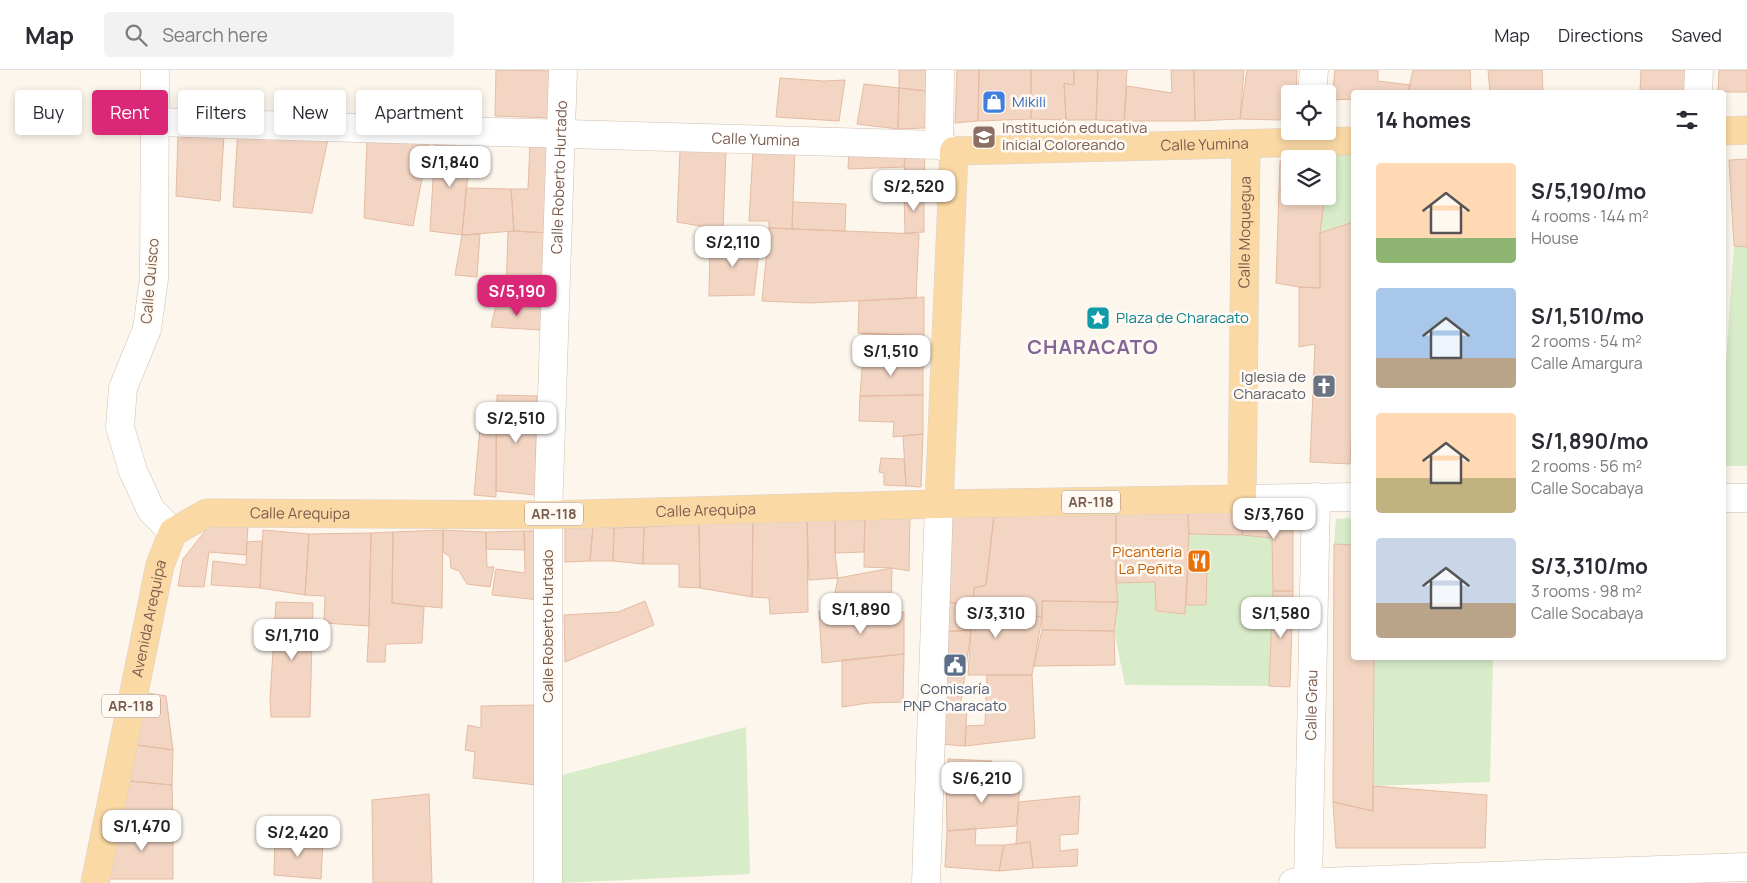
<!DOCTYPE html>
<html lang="en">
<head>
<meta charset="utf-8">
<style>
  :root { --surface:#fff; --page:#f2f2f3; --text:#2b2b33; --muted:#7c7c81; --line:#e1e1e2; --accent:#db2777 }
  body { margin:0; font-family:Manrope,sans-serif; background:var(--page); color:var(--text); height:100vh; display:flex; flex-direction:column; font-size:19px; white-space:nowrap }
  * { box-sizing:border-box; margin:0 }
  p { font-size:16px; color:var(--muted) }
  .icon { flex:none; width:28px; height:28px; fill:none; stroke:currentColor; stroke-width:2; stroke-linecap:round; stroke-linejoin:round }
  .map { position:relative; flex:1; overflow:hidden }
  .details { position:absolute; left:1351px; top:20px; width:375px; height:570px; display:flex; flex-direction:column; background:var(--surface); border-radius:5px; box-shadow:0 2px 8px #0003 }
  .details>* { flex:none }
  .guide { position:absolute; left:15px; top:20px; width:475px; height:45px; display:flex; gap:10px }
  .buttons { position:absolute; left:1281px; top:15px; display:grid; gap:10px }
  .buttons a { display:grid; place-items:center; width:55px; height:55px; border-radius:5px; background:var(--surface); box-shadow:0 2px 8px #0003; font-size:25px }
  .price { position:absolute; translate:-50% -42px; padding:0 11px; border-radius:10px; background:#fff; color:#222; font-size:16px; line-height:32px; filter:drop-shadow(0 1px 2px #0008) }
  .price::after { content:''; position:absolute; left:50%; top:30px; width:15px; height:11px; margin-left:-8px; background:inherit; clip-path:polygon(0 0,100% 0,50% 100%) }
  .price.current { background:var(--accent); color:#fff }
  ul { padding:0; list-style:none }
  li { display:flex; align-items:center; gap:15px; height:125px; padding:0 25px }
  li span { display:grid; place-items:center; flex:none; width:140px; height:100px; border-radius:5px; color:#555 }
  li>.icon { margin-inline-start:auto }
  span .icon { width:60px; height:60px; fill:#fffc; stroke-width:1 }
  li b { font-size:21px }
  h2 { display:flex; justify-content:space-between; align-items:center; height:60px; padding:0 25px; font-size:21px }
  .chip { padding:0 18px; border-radius:5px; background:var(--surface); box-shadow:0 2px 8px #0003; font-size:18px; line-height:45px }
  .chip.current { background:var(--accent); color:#fff }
  header { display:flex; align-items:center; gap:30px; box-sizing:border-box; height:70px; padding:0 25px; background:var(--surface); border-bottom:1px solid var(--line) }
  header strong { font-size:24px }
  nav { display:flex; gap:28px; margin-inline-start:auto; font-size:18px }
  .search { width:350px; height:45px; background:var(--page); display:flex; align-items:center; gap:12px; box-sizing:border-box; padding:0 18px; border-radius:5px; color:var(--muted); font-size:19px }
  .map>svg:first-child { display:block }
  .green { fill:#d8ecc9 }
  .building { fill:#f3d5c3; stroke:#e6bba3 }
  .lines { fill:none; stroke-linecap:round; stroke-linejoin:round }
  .minor-casing { stroke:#d1beb0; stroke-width:29 }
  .tertiary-casing { stroke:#d1beb0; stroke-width:29 }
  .primary-casing { stroke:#dad1cd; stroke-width:29 }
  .minor { stroke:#fff; stroke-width:28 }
  .tertiary { stroke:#fff; stroke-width:28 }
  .primary { stroke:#fbd9a5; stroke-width:28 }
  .labels { text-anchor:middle; stroke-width:5; stroke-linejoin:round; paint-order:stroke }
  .shield { fill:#fffaf3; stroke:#a28b7f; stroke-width:1 }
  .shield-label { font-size:14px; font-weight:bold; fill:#7a5c4d }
  .shop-label { font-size:15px; fill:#366cbe; stroke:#fffaf3; text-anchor:start }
  .education-label { font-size:15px; fill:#785e54; stroke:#fffaf3; text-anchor:start }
  .street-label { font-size:15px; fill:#7a5c4d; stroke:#fffaf3 }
  .culture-label { font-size:15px; fill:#0d838f; stroke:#fffaf3; text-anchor:start }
  .worship-label { font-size:15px; fill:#5b616d; stroke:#fffaf3; text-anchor:end }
  .food-label { font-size:15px; fill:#c56008; stroke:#fffaf3; text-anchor:end }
  .service-label { font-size:15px; fill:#4e5e75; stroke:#fffaf3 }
  .district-label { font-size:20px; font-weight:bold; letter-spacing:1px; fill:#846695; stroke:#fffaf3 }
</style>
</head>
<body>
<header>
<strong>Map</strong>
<div class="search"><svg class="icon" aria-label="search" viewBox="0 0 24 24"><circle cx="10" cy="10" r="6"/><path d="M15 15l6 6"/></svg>Search here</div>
<nav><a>Map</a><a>Directions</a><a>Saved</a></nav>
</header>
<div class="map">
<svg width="1747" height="813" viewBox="0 0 1747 813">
  <rect width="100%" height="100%" fill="#fdf6ec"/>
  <path class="green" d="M1326,72h28v80l-34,11 5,-37h3z
    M1734,176l13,1v219h-23v-75z
    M1354,448v27l-20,-1 2,-25z
    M1189,464l53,1 30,3 1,53 -4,95 -144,-1 -11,-54 4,-29 -2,-19 39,-1 1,30 29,2 1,-9h20l1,-34 -19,-3z
    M1374,588h119l-3,124 -117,4z
    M746,657l4,147 -188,9v-108z"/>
  <path class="building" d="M496,0l60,1 -3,47 -58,-2z
    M899,0h27v21l-27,-3z
    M957,0h22l-1,51 -23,2z
    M979,0h52v49l-53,2z
    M1031,0h43v15l-10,-2 2,37 -35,-1z
    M1074,0h24l-2,50h-30l-2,-37 10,2z
    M1098,0h29l-3,51 -28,-1z
    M1171,0h23l1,51h-71l3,-35 45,7z
    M1194,0h50l-4,49 -45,2z
    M1247,0h50l-1,24h-6v16l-9,10 -41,-1z
    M1335,0h43v11l33,4 -3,7h-54v7l-22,1z
    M1413,0h57l1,22h-63z
    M1488,0h54l1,22h-53z
    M1641,0h45l-2,22h-44z
    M1719,0h28v22h-29z
    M780,8l44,3 21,-1 -6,41 -63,-4z
    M864,14l35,4 -1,41 -41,-5z
    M899,18l27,3 -1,37 -27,1z
    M238,59l92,1 -18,83 -79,-6z
    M224,65l-4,66 -44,-5 2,-60z
    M367,71h62l-16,85 -49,-8z
    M1326,72v17h-36v32l-11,-1 1,-29 16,-15z
    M471,74l-9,91 -32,-4 5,-86z
    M530,74l21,2 -3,87 -34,-2 -3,-42h17z
    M795,79l-3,80 -23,-1v-7h-20l4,-71z
    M905,79l-1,18 -56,2 1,-18z
    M905,79l20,1 -1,42 -20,-1z
    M726,80l-3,80 -46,-8 3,-71z
    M1747,89v88l-13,-1 -5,-86z
    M466,118l45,1 3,42 -52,4z
    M1279,120l11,1v5h35l-5,37v55l-21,-1 -23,-4z
    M904,121l20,1v40l-19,1z
    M793,132l53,2 -1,27 -53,-2z
    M1354,152v153l-4,89 -40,-2 5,-118 -16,3v-60l21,1v-55z
    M769,158l150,6 -3,64 -107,5 -47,-2z
    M514,161l34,2 -6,74 -20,-1 2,-18 -18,-1 2,-55z
    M480,164l-3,43 -22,-2 7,-40z
    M710,171l50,2 -6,52 -45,1z
    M924,227v39l-66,-3 1,-32z
    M496,235l46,2 -2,23 -49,-3z
    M862,263l62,3 -1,26 -60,-6z
    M863,286l60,6v33l-63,1z
    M497,325l40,1 -2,99 -39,-4z
    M923,325v39l-30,3 1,-15 -35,-1 1,-25z
    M481,347l15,1v79l-22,-2z
    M923,364l-2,53 -15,-1 -3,-50z
    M881,388l23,1 2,27 -22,-1v-12l-5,-1z
    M1243,435l40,2 10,8v76h-20l-1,-53 -30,-3z
    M1243,435l-1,30 -53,-1 -2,-27z
    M1116,437h71l2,27 -4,80 -29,-3 -1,-29 -39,1z
    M1116,437v76l2,19 -76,-1v16l-69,-10 1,-19 12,-3 8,-70z
    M865,443h45l-1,58 -17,-3 -28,-1z
    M865,443l-1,39 -29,1v-38z
    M952,444l42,1 -8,70 -12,3 -1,19 -24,-5z
    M835,445v38l3,25 -29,2 -2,-64z
    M807,446l1,96 -38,2 -1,-16 -17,-1 1,-79z
    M753,448l-1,79 -52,-9 -1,-64z
    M699,454l1,64 -21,-1v-23h-36l1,-37z
    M209,456h39l-2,29 -37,-3 -5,35 -26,-1 5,-27z
    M593,457l-3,34 -25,1v-34z
    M593,457l21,1 -1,33h-23z
    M644,457l-1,37 -30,-3 1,-33z
    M263,460l46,4 -4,61 -45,-7z
    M443,460l43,2 1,35h7l-4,20 -23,-3 -8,-13 -8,-3 -1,-11 -7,-5z
    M443,460l-1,78 -50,-5 1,-71z
    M524,461h17l-1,69 -48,-5 4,-26 29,4z
    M524,461l1,19 -39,-1v-17z
    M393,462l-1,71 32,4 -2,36 -36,1 -1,18h-18l2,-36 2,-93z
    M371,463l-2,93 -45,-3 1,-27 -20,-1 4,-61z
    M262,471l-2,47 -49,-3 2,-24 33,4 1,-23z
    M1334,474l20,1v113h20l-1,153 -40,-9z
    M892,498l-1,44h-60l7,-34z
    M1188,498l19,2 -1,35h-20z
    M1273,521h20l-3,96 -21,-1z
    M645,531l9,24 -89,37 -1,-47 54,-3z
    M1042,531l76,1 -4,29 -72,-1z
    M276,532l37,1 -3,114h-39l-1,-18z
    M949,532l93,15 -10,58h-64l3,-45 -30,2z
    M819,541l85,1v42l-82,9z
    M971,560l-9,67 -21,-5v-60z
    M1042,560l72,1 1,34 -81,1z
    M904,584l-1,48 -35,1 -26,4v-47z
    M987,605h45l3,63 -70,8 1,-20 19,-1z
    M941,622l21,5 -3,9 8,1 -2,39 -25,-2z
    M148,623l18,3 7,54 -36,-5z
    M536,635l1,80 -64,-7 2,-26 -10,-2 3,-25 13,3v-22z
    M137,675l36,5 -1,35 -42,-4z
    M948,689l44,2 -4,18 -42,3z
    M1021,708l-5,48 -69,5 -1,-49z
    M130,711l42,4 1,40 -54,-2z
    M1373,716l114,9 -2,53h-149l-3,-46 40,9z
    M429,724l3,89h-59l-1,-83z
    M1080,726l-2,38 -18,1v16l18,-2 -1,17 -44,2 -3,-26 -14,2 3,-42z
    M119,753l54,2v54h-67z
    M976,758l-1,17h29l-5,26 -54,-4 2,-36z
    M275,769l48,2 -2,38 -47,-4z
    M1030,772l3,26 -34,3 5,-26z"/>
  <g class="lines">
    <g class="minor-casing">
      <g id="minor">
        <path d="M155,0l-1,209 -7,50 -24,59 -3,39 13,44 18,39 22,22"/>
        <path d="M1698,22l1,-22"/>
        <path id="s1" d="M156,52l783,23 15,6"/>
        <path d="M939,75l1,-75"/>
        <path id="s2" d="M548,813v-368l15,-445"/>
        <path d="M1293,813l454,-16"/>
        <path id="s3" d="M1308,813l8,-386"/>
      </g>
    </g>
    <g class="tertiary-casing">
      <path id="tertiary" d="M1312,24l2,-24
        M1724,428h23
        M1242,429l112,-2
        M926,813l13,-379"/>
    </g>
    <g class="primary-casing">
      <g id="primary">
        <path d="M1724,61l23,-1"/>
        <path id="s4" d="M939,434l15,-353 400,-10"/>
        <path id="s5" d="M95,813l65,-318 13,-33 34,-19 341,2 391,-11 303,-5 4,-355"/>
      </g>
    </g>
    <use href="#minor" class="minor"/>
    <use href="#tertiary" class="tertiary"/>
    <use href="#primary" class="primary"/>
  </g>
  <defs>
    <g id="shop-square" transform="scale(1.25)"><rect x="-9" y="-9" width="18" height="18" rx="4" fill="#3f7fe0" stroke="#fffaf3"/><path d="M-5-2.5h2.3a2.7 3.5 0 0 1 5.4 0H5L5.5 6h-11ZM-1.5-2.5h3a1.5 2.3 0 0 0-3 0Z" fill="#fff"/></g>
    <g id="school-square" transform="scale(1.25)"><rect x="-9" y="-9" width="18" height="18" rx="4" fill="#8d6e63" stroke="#fffaf3"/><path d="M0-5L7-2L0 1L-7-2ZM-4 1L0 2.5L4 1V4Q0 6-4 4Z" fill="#fff"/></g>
    <g id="sight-square" transform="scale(1.25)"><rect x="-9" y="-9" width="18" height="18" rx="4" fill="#0f9aa8" stroke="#fffaf3"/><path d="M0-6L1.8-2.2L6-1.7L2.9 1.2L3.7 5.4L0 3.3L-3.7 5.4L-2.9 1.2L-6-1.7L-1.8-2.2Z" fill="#fff"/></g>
    <g id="church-square" transform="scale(1.25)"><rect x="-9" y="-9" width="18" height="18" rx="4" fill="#6b7280" stroke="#fffaf3"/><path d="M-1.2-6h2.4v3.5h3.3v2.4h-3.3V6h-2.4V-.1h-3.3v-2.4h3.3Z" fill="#fff"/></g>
    <g id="restaurant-square" transform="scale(1.25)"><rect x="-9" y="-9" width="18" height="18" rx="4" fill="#e8710a" stroke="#fffaf3"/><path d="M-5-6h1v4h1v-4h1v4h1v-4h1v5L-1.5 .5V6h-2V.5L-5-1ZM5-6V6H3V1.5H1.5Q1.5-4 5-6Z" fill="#fff"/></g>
    <g id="civic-square" transform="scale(1.25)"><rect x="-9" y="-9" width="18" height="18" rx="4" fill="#5c6f8a" stroke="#fffaf3"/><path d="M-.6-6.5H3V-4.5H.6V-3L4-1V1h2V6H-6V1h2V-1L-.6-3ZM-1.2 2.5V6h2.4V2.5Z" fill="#fff"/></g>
  </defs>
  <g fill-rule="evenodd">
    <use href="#shop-square" x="994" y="32"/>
    <use href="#school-square" x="984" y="67"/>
    <use href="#sight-square" x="1098" y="248"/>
    <use href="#church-square" x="1324" y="316"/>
    <use href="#restaurant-square" x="1199" y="491"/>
    <use href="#civic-square" x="955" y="595"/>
  </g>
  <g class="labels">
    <g class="shield">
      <rect x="1062" y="420.5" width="58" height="23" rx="4"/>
      <rect x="525" y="432.5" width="58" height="23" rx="4"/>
      <rect x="102" y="624.5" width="58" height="23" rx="4"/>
    </g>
    <g class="shield-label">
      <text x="1091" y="437">AR-118</text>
      <text x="554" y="449">AR-118</text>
      <text x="131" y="641">AR-118</text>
    </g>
    <g class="shop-label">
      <text x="1012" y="37">Mikili</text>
    </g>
    <g class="education-label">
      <text x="1002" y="63">Institución educativa<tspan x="1002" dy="17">inicial Coloreando</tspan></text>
    </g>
    <g class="street-label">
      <text dy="5" stroke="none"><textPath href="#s1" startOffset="600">Calle Yumina</textPath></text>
      <text dy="5" stroke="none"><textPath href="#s4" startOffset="604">Calle Yumina</textPath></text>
      <text dy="5" stroke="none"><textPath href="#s2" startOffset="706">Calle Roberto Hurtado</textPath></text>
      <text dy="5" stroke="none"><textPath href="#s5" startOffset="1701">Calle Moquegua</textPath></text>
      <text transform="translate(150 211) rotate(-85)" y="5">Calle Quisco</text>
      <text dy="5" stroke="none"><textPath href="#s5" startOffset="898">Calle Arequipa</textPath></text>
      <text dy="5" stroke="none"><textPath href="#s5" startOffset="492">Calle Arequipa</textPath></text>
      <text dy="5" stroke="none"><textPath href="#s5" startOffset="270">Avenida Arequipa</textPath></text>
      <text transform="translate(548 556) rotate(-90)" y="5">Calle Roberto Hurtado</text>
      <text dy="5" stroke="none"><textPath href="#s3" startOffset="178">Calle Grau</textPath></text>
    </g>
    <g class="culture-label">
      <text x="1116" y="253">Plaza de Characato</text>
    </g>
    <g class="worship-label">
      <text x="1306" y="312">Iglesia de<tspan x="1306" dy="17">Characato</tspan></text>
    </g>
    <g class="food-label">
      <text x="1182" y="487">Picanteria<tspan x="1182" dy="17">La Peñita</tspan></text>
    </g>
    <g class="service-label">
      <text x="955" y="624">Comisaría<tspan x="955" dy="17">PNP Characato</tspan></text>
    </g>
    <g class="district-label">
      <text x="1093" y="284">CHARACATO</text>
    </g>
  </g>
</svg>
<div class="buttons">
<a><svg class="icon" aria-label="locate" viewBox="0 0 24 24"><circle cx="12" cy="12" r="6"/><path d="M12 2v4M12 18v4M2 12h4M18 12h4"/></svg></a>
<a><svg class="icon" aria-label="layers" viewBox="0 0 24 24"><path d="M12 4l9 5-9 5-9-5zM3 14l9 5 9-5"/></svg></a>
</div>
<b class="price" style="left:450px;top:118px">S/1,840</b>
<b class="price" style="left:914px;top:142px">S/2,520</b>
<b class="price" style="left:733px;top:198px">S/2,110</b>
<b class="price current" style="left:517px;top:247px">S/5,190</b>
<b class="price" style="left:891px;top:307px">S/1,510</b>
<b class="price" style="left:516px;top:374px">S/2,510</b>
<b class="price" style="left:1274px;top:470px">S/3,760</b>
<b class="price" style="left:861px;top:565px">S/1,890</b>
<b class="price" style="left:996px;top:569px">S/3,310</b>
<b class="price" style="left:1281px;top:569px">S/1,580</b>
<b class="price" style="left:292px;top:591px">S/1,710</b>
<b class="price" style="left:982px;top:734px">S/6,210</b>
<b class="price" style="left:142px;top:782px">S/1,470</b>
<b class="price" style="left:298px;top:788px">S/2,420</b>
<div class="guide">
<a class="chip">Buy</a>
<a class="chip current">Rent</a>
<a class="chip">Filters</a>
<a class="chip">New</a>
<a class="chip">Apartment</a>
</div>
<section class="details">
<h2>14 homes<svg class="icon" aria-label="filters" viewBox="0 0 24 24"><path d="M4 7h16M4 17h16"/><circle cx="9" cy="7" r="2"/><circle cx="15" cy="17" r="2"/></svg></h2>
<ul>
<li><span style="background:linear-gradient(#ffd9b3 75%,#8fb573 0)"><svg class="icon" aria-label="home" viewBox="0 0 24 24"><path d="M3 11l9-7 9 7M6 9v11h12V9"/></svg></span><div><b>S/5,190/mo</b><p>4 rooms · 144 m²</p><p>House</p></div></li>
<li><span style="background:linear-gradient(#a9c7e8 70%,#b9a48a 0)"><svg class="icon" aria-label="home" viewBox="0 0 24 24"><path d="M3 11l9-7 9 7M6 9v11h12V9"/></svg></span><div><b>S/1,510/mo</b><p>2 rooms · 54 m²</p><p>Calle Amargura</p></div></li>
<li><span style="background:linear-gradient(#ffd9b3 65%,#c2b280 0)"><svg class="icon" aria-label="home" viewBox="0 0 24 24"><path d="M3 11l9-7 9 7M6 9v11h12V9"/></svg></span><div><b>S/1,890/mo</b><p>2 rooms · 56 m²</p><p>Calle Socabaya</p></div></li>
<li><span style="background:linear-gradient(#c9d6e8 65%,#b9a48a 0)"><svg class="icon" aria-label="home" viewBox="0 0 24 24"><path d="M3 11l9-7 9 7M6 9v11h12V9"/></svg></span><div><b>S/3,310/mo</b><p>3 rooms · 98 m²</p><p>Calle Socabaya</p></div></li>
</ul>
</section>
</div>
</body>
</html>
